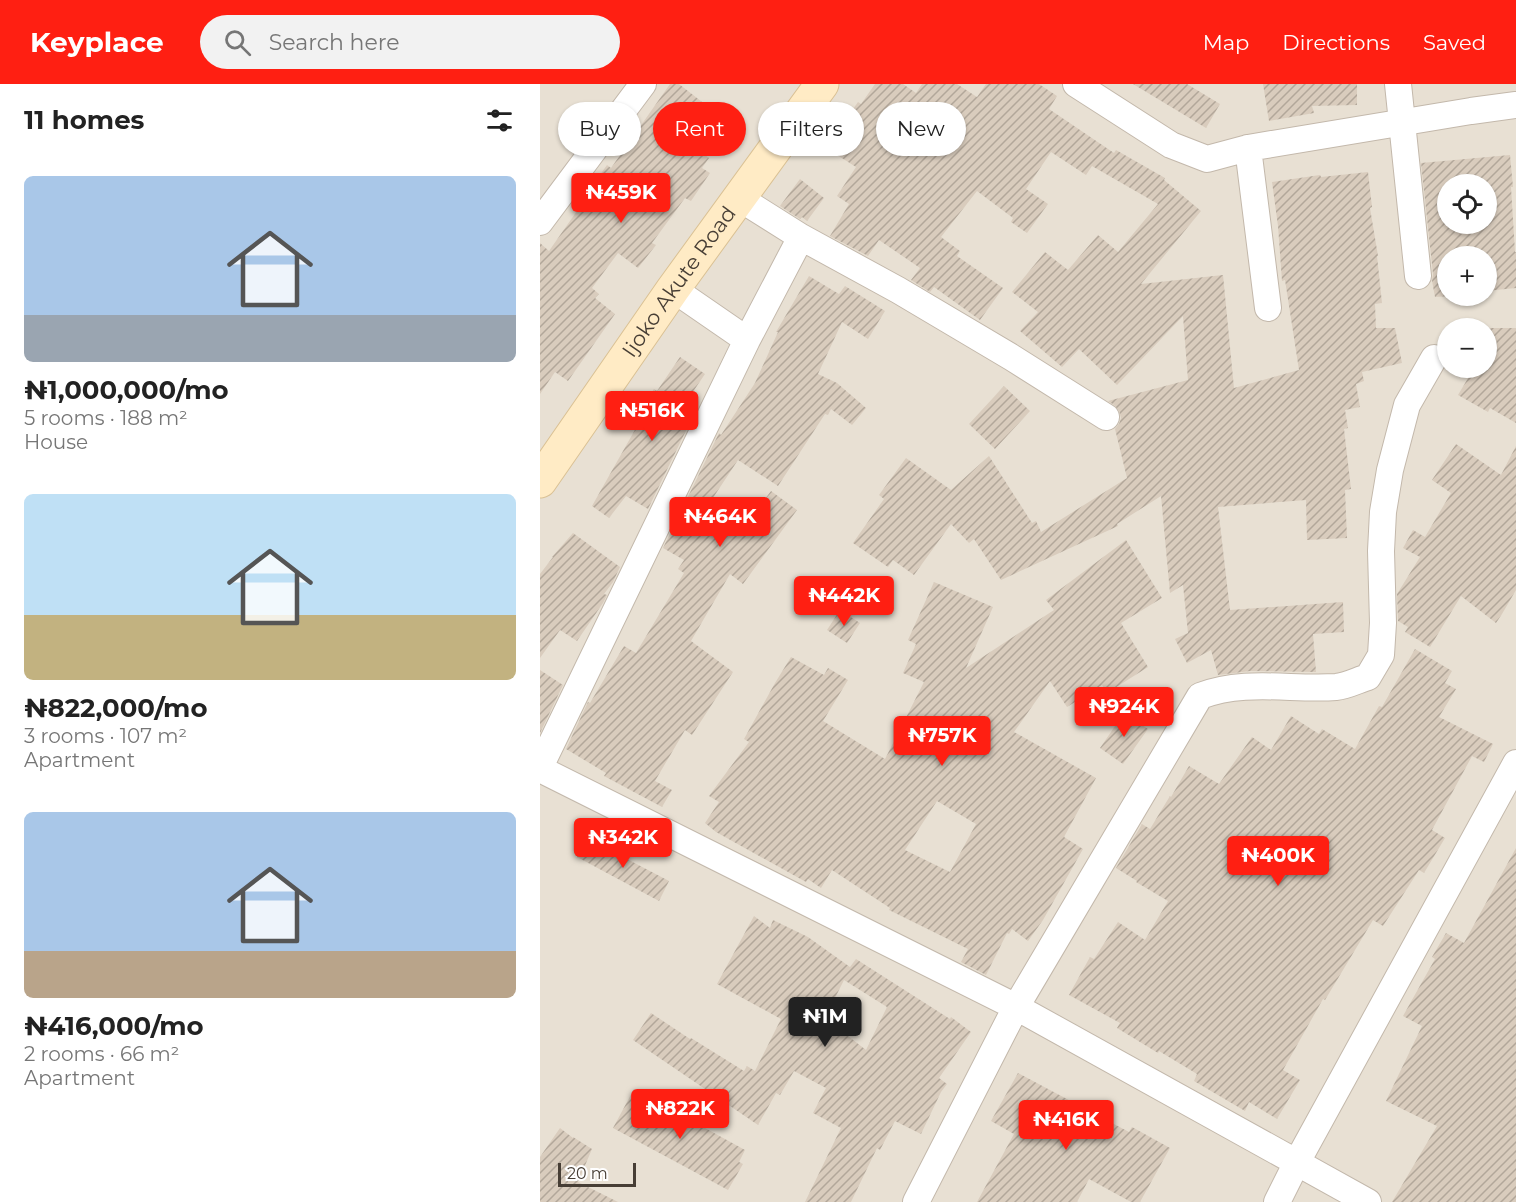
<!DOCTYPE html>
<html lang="en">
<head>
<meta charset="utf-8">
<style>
  :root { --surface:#fff; --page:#f2f2f2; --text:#222; --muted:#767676; --accent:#ff1f12 }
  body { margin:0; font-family:Montserrat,sans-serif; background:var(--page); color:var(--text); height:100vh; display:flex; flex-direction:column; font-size:22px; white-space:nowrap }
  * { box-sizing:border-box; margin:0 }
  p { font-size:20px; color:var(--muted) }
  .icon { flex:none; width:33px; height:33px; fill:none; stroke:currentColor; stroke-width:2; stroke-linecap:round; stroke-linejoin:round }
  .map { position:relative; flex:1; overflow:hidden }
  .drawer { display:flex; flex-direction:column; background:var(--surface); width:540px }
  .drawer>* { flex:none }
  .top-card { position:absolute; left:18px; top:18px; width:570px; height:54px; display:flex; gap:12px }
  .tools { position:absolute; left:897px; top:90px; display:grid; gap:12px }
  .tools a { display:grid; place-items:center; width:60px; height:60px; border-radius:50%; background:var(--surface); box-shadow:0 2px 4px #0004; font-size:30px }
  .scale { position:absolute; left:18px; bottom:15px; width:78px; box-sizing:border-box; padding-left:6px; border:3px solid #473e35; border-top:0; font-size:16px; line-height:21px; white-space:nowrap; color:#473e35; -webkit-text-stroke:4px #fff; paint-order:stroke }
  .price { position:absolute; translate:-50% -51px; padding:0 14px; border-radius:6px; background:var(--accent); color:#fff; font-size:20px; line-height:39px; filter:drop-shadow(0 2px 3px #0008) }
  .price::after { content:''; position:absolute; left:50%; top:36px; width:18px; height:14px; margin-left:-9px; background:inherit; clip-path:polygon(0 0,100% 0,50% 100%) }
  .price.current { background:#222; color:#fff }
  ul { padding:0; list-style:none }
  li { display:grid; align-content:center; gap:12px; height:318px; padding:0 24px }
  li span { display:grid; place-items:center; height:186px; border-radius:9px; color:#555 }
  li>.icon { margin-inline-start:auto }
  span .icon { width:108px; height:108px; fill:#fffc; stroke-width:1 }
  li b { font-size:26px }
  h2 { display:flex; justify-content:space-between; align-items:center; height:72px; padding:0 24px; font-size:26px }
  .pill { padding:0 21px; border-radius:27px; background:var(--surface); box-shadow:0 2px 4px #0004; font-size:21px; line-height:54px }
  .pill.current { background:var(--accent); color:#fff }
  header { display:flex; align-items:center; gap:36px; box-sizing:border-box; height:84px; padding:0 30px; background:var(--accent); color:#fff }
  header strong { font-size:28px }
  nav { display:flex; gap:33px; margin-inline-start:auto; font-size:21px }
  .search { width:420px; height:54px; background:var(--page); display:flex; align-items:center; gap:15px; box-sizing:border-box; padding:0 21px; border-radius:33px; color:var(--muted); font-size:22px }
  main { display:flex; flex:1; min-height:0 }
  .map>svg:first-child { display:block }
  .residential { fill:#e8e0d3; fill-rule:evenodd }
  .building { fill:url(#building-hatch); fill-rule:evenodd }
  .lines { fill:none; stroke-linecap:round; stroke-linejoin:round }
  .minor-casing { stroke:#c3b8ab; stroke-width:28 }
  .secondary-casing { stroke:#dac194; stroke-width:35 }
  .minor { stroke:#fff; stroke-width:26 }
  .secondary { stroke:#ffebc5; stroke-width:33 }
  .labels { text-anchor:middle; stroke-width:4.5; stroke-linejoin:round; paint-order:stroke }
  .street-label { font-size:21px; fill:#473e35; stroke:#fff }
</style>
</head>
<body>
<header>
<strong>Keyplace</strong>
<div class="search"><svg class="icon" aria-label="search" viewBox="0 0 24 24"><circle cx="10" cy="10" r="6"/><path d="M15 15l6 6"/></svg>Search here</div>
<nav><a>Map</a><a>Directions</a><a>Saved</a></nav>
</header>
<main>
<section class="drawer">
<h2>11 homes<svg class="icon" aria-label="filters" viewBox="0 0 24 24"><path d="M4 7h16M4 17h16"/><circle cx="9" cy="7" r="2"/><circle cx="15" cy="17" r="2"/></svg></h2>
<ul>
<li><span style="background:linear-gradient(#a9c7e8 75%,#9aa5b1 0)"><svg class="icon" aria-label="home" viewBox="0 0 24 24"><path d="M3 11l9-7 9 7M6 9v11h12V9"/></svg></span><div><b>₦1,000,000/mo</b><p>5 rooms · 188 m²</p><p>House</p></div></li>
<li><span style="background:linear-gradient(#bfe0f5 65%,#c2b280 0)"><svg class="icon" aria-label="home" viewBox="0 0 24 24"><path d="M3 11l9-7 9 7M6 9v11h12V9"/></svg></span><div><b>₦822,000/mo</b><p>3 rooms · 107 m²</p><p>Apartment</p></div></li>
<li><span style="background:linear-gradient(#a9c7e8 75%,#b9a48a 0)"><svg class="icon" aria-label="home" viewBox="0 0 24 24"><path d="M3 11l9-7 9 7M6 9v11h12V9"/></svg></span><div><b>₦416,000/mo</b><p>2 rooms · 66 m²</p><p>Apartment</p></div></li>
</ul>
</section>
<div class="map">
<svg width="976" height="1118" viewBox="0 0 976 1118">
  <defs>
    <pattern id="building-hatch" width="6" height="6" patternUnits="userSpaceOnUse" patternTransform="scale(1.5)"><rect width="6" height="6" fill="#d9ccbd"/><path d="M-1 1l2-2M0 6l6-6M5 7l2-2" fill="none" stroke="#b2a79a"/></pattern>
  </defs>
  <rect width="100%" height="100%" fill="#f4eee6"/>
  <path class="residential" d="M0,0h976v1118h-976zM908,100h38v40h-38zM908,172h38v40h-38zM908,244h38v40h-38z"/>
  <path class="building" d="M130,0h9l50,39 -24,32 4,3 -7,10 8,5 -19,28 -6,-3 -33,45 4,2 -18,23 -20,-15 -26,35 7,6 -4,4 20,16 -47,67 -13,-9 -15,22v-151l9,8 30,-43 -2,-1 30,-42 4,3z
    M335,0h28l13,9 6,-9h35l20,13 9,-13h53l18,12 -8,13 65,44 2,-3 49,28 -1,2 37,31 -60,73 82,-9 11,113 65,-18 -14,-90 -3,1 -4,-55 -6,-44 48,-7 1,2 47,-5 4,35 -2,1 8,48h-1l5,47 -7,1 1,24h19l7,35 -40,9 2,9 -8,3 4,23 -15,3 3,18 -4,1 7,60 -6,1 2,48 -40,2 -1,-40 -88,7 12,103 113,-8 1,30 -31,2 3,38 -66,-1 -32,4 -7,-25 -24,13 -12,-24 13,-6 -5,-48 -13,8 -9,-97 -44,28 1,2 -117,54 -27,-41 -5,4 -18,-19 -37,51 -21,-15 -5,7 -35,-24 31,-44 -5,-4 27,-37 45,32 38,-34 43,67 4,-2 5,11 86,-54 -12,-49 4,-5 2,-6 -2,-7 -5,-6 -6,-4 80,-21 -5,-64 -66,69 -38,-36 -17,18 -42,-36 18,-19 -26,-20 33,-40 23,18 30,-35 20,17 40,-48 -66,-38 -6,9 -35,-23 -25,37 22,15 -21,29 -16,-11 2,-4 -36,-27 -36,46 19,14 -3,5 46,32 -23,32 -46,-33 -4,5 -19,-12 9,-12 -41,-28 -11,16 -38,-20 19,-32 -12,-8 19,-29 -30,-19 32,-46 3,2z
    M593,0h54l33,20 -14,24z
    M723,0h94v21l-45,1 2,7 -45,8z
    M970,71l3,32h-2l4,65h1v36l-30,3v-35h-38v40h3l-16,1 -3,-16 1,-7 -12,-111zM908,100h38v40h-38z
    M260,95l24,19 -17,23 -5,-4 -2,2 -20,-13z
    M269,192l30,18 6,-8 40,25 -17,28 -26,-17 -24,52 19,9 29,25 -14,17 -21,-16 -3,6 -3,-1 -47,72 -40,-26 -31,47 33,25 31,-41 26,19 -54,74 -13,-10 -39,67 42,31 -41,63 -7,-5 -30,51 17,9 -10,17 -58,-31 2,-3 -40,-24 22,-47 2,1 34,-57 12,7 48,-80 -6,-4 6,-9 -21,-12 56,-115 2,2 34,-52 23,-51h-2z
    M946,244h30v95l-26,-15 -2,4 -30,-17 16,-27h12z
    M140,273l25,17 -21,31 10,9 -46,95 -22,-13 -17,22 -17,-12 53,-94 -5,-4 14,-19 3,2z
    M464,302l26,25 -35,38 -26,-25z
    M916,360l45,31 15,-29v144l-14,24 -6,9 -35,-27 -31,51 -25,-15 3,-5 -10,-6 -1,-27 23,-37 -17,-9 10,-18 12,7 26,-44 -19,-13z
    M33,449l47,34 -7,15 -9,12 3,1 -4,8 -26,38 -17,-11 -20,28v-84l13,-17h-1z
    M586,456l36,58 -41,25 27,44 -41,26 -5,-8 -35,22 -17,-26 -36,51 82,46 -32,59 19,12 -40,71 -15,21 -16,-12 -3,5 -2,-1 -21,42 -25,-13 7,-13 -79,-39 1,-2 -58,-38 -11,18 -13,-9 -2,3 -90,-50 -11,-9 14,-21 -10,-6 40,-54 -5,-3 31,-56 16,-26 33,18 4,-7 20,12 -25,41 62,38 39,-77 -21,-9 13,-29 -8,-4 26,-58 59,25 -27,61 88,-58 -8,-10zM397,717l39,23 -26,48 -45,-22z
    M300,526l20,13 -13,20 -20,-13z
    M875,565l37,22 -7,12 11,6 -17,28 54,27 -9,18 -12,-6 -40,74 13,8 -21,35 -5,-3 -36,56 -10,-6 -48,80 -2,-1 -40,71 17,10 -23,39 -28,-17 -4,9 -51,-30 3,-7 -38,-23 -1,2 -41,-25 3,-5 -51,-28 21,-38 4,2 24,-37 27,18 23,-39 -32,-19 1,-1 -21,-13 26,-44 8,5 20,-33 1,1 18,-31 30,18 33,-47 19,13 20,-34 28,18 3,-5 33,20 24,-43 3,1z
    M0,586l23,15 -23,48z
    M584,629l24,16 -25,35 -23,-16z
    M47,754l82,43 -10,20 -82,-44z
    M976,764v354h-124l45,-76 -51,-25 36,-75 -19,-10 32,-57 -3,-2 14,-24 18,10z
    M214,832l16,12 3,-8 35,17 42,30 6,-8 94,60 1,-2 20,15 -32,46 8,6 -6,8 -20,42 -26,-13 -15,29 -3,-2 -26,54h-46l36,-74 -28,-15 13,-25 -32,-17 -14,24 -4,-2 -18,32 -125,-85 18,-27 39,26 1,-1 53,33 3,-5 8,5 26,-52 -64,-35zM304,896l43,27 -21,43 -41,-32z
    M478,989l111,59 3,-5 38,21 -30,54h-9l-42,-23 -12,23h-100l37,-68 -23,-13z
    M94,1005l111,61 -6,12 4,2 -15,26 -115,-62z
    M20,1044l13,10v-1l19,12 -14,33 40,20h-78v-45z"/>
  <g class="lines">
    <g class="minor-casing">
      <path id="minor" d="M536,0l95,61 36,14 41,-11 223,-37 45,-6
        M858,0l20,192
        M708,64l20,160
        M199,114l62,39 -54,103
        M0,138l103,-138
        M261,153l97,53 113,67 95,60
        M0,683l207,-427 -74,-51
        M0,685l476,238 352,195
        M376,1118l100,-195 184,-311c45,-17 90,-6 136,-9 11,-1 22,-7 32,-10l13,-22 2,-32 -2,-72 2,-39 7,-42 17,-65 27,-47
        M737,1118l20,-40 219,-399"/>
    </g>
    <g class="secondary-casing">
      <g id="secondary">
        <path id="s1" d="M0,397l133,-192 149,-205"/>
      </g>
    </g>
    <use href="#minor" class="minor"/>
    <use href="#secondary" class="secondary"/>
  </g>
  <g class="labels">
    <g class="street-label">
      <text dy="7" stroke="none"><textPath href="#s1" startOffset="243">Ijoko Akute Road</textPath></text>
    </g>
  </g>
</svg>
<div class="tools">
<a><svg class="icon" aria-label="locate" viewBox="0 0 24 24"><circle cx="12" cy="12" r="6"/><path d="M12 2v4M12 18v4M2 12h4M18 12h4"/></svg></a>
<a>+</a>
<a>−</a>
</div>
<div class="scale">20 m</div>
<b class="price" style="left:81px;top:140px">₦459K</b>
<b class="price" style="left:112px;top:358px">₦516K</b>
<b class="price" style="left:180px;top:464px">₦464K</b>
<b class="price" style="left:304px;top:543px">₦442K</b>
<b class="price" style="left:584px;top:654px">₦924K</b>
<b class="price" style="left:402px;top:683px">₦757K</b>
<b class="price" style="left:83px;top:785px">₦342K</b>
<b class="price" style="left:738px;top:803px">₦400K</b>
<b class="price current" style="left:285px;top:964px">₦1M</b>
<b class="price" style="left:140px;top:1056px">₦822K</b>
<b class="price" style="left:526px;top:1067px">₦416K</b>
<div class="top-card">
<a class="pill">Buy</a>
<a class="pill current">Rent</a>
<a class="pill">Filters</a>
<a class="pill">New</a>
</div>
</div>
</main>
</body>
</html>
